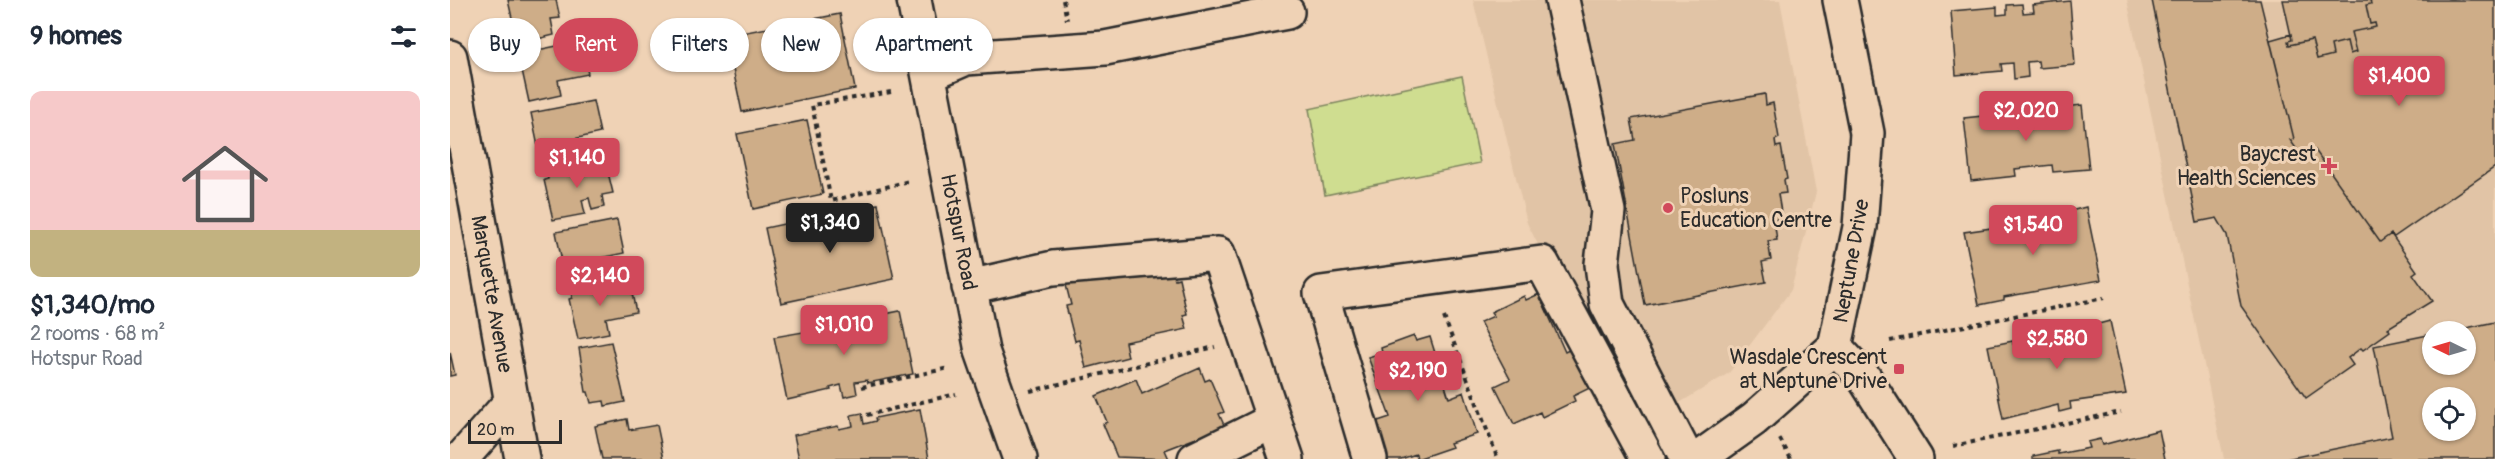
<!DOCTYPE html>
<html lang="en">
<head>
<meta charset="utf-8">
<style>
  :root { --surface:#fff; --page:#f2f2f3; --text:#1f2937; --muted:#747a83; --line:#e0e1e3; --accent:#d1495b }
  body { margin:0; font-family:Pangolin,sans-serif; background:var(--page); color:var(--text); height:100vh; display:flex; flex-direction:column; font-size:22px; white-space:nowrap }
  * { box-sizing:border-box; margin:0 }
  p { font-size:20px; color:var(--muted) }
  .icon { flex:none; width:33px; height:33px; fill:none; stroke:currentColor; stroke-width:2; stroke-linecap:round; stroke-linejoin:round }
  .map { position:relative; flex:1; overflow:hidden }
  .drawer { display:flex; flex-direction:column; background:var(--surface); width:450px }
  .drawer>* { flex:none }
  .hud { position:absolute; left:18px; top:18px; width:570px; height:54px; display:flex; gap:12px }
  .needle { width:39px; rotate:275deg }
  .fabs { position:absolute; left:1972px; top:321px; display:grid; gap:12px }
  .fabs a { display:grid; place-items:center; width:54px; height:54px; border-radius:50%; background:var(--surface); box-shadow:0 2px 4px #0004; font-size:30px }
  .scale { position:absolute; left:18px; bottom:15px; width:94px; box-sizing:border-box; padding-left:6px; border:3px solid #2b2b2b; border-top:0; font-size:16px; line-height:21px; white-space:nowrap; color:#2b2b2b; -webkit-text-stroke:4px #efd2b5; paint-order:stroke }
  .price { position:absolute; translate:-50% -51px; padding:0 14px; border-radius:6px; background:var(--accent); color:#fff; font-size:20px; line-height:39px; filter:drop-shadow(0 2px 3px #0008) }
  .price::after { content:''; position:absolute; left:50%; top:36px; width:18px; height:14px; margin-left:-9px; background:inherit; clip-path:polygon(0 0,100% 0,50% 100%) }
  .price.current { background:#222; color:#fff }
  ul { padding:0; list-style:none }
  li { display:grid; align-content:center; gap:12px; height:318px; padding:0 30px }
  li+li { border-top:2px solid var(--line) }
  li span { display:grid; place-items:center; height:186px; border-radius:12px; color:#555 }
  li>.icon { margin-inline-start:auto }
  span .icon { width:108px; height:108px; fill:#fffc; stroke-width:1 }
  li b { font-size:26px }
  h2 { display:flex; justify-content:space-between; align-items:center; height:72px; padding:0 30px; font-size:26px }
  .tag { padding:0 21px; border-radius:27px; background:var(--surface); box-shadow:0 2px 4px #0004; font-size:21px; line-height:54px }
  .tag.current { background:var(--accent); color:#fff }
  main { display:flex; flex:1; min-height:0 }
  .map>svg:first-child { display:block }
  .built { fill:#e1c4a6; fill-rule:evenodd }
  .green { fill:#cfdd90; stroke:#7d845e; stroke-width:1.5 }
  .building { fill:#cead88; stroke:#2b2b2b; stroke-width:1.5; fill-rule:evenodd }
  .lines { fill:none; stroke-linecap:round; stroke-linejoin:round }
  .minor-casing { stroke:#2b2b2b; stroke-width:38 }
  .path { stroke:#2b2b2b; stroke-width:4; stroke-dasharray:4.5 4.5; stroke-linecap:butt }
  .minor { stroke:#efd2b5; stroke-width:33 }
  .poi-dot { fill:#d1495b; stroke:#efd2b5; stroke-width:2 }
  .labels { text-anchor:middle; stroke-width:6; stroke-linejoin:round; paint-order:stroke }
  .poi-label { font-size:21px; fill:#2b2b2b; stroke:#efd2b5; text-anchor:end }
  .street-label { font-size:21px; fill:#2b2b2b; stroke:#efd2b5 }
</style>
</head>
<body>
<main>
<section class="drawer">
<h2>9 homes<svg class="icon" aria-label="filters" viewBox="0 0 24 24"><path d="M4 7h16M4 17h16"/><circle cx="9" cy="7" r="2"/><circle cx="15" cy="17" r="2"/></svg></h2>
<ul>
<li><span style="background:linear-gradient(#f6c9c9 75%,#c2b280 0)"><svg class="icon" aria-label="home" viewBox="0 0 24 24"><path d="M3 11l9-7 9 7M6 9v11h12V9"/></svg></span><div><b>$1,340/mo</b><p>2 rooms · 68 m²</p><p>Hotspur Road</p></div></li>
</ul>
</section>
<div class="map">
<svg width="2045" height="459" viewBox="0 0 2045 459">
  <rect width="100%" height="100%" fill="#efd2b5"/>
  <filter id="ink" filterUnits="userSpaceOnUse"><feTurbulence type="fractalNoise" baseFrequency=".0167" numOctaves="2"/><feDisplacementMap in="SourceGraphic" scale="12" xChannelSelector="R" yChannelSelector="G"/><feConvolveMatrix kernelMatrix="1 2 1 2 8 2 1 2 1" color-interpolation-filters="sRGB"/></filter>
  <g filter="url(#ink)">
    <path class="built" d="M1023,0h307l36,192 -25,98 -62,83 -96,58 -106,-208z
      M1677,0h368v459h-271zM1983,332h33v32h-33zM1983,398h33v32h-33z"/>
    <path class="green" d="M1012,76l18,87 -155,32 -16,-86z"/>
    <path class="building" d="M58,0h48l4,18 -9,1 3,16 -29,7 -4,-16 -7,1z
      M1702,0h108l34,139 -4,1 13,18 12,-8 65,92 11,-8 26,37 -4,3 19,27 -44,27 2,3 -27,19 -2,-2 -13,10 5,7 -47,33 -65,-92 -14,-71 -10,-17 -20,4z
      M1833,0h87l1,4 -5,1 4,19 5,-1 1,4 -25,5 5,20 -6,2 -3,-13 -16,4 2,10 -16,4 -5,-19 -23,5 -1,-4 4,-1z
      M1920,0h125v167l-101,70 -3,-3 -11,8 -65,-92 -12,8 -13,-18 4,-1 -24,-99 21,-6 1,6 -4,1 1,4 23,-5 5,19 16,-4 -2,-10 16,-4 3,13 6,-2 -5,-20 25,-5 -1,-4 -5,1 -4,-19 5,-1z
      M1620,1l5,64 -36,3 -1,-7 -11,1 1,15 -14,2 -1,-16 -12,1 1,7 -46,4 -5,-64 46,-4v8l10,-1v-9l15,-1 1,9 11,-1 -1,-7z
      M390,14l15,75 -113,23 -16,-76z
      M131,41l7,33 -30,6 3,15 -32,7 -9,-41 4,-1 -1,-7z
      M1315,94l1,11 7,-2 6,35 -4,2 1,7 5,-1 6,33 -3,1 2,13 -8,1 4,24 -8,2 3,20 -9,1 3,19 -9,2 4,20 -121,23 -30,-161 20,-4 -4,-21z
      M143,101l7,32 -31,7 4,15 -32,6 -10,-48z
      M1585,102l2,15 11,-1 -1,-7 35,-4 7,64 -36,3 -1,-7 -37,4 1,7 -45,5 -7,-63 47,-5 1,7 8,-1 -1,-15z
      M357,120l16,74 -70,15 -16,-75z
      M155,160l8,33 -11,2 2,12 -12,3 -3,-12 -7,2 3,14 -32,6 -9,-40 4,-1 -1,-7z
      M428,204l16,75 -113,24 -16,-75z
      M1636,207l15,73 -97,17v3l-25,5 -15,-73 55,-8v-4l12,-2 1,3z
      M167,220l7,33 -29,6 3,15 -32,7 -10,-49z
      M721,265l4,14 4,-1 8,36 -4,1 4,14 -62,13 3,15 -42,11 -7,-28 -4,1 -9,-35 5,-1 -7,-28 42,-10 4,15z
      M179,279l7,33 -30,6 3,15 -31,6 -9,-40 3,-1 -1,-7z
      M1089,294l26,58 14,-7 19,39 -25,12 2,5 -33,16 -2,-5 -26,12 -19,-38 15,-7 -30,-57 14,-6 -3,-4 33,-16 2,4z
      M450,311l13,63 -45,9 -1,-3 -12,2 2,12 -13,3 -3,-12 -11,3 1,2 -44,10 -13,-63 82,-14 -1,-3z
      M1660,321l16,73 -56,8 1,7 -12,3 -1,-7 -55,14 -15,-73 25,-5v3l31,-6 -1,-4 12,-2 1,3z
      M2045,322v137h-209l106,-22 -18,-91 59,-12v30h33v-32h-19zM1983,398h33v32h-33z
      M964,336l2,5 14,-4 19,61 15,-6 13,42 -27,9 2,4 -35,12 -1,-5 -15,5h-13l-13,-37 15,-5 -22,-60 14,-4 -1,-5z
      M161,342l14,60 -20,4 -1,-5 -13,2 -3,-11h-2l-7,-44z
      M0,352l5,23 -5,1z
      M750,368l5,13 5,-2 14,33 -5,2 6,13 -60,23 4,9 -52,-2 -14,-33 4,-2 -11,-26 40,-17 6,15z
      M470,409l9,50h-130l-5,-24 44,-9 1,3 14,-3 -2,-11 11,-2 2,11 12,-3 -1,-3z
      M177,419l2,11 28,-5 7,34h-62l-7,-33z
      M1709,430l6,29h-132v-3l25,-5v3l31,-6 -2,-6 13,-3 2,6z"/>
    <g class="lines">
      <g class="minor-casing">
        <path id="minor" d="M464,0l68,351 38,108
          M1112,0l46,211 -6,53 5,40 80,155
          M0,57l72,402
          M479,74l37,-16 139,-10 182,-36
          M519,287l84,-19 165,-14 69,205
          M1385,347l30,32 51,80
          M11,459l51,-58
          M745,459l77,-38
          M920,459l-49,-166 221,-30 106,196
          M1248,459l56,-40 81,-72 25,-120 7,-94 -27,-133"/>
      </g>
      <path class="path" d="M613,0l4,20
        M441,92l-79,13 19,96 78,-20
        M994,317l54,142
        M1440,341l214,-43
        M412,387l87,-19
        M580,391l185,-44
        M417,415l89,-21
        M1330,439l11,20
        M1503,446l168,-34"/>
      <use href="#minor" class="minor"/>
    </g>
  </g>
  <g class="poi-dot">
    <path d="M1876 157h6v6h6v6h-6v6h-6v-6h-6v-6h6z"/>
    <circle cx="1218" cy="208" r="6"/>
    <rect x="1443" y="363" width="12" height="12" rx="3"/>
  </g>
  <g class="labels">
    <g class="poi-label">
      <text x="1866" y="161">Baycrest<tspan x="1866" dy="24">Health Sciences</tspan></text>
      <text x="1230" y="203" text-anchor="start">Posluns<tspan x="1230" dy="24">Education Centre</tspan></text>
      <text x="1437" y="364">Wasdale Crescent<tspan x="1437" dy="24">at Neptune Drive</tspan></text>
    </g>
    <g class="street-label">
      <text transform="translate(509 232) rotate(79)" y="7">Hotspur Road</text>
      <text transform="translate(1401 261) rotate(-80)" y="7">Neptune Drive</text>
      <text transform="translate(42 294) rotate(80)" y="7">Marquette Avenue</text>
    </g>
  </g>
</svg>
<div class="fabs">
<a><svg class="needle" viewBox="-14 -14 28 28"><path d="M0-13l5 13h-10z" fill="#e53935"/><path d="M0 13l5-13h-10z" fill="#747a83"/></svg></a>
<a><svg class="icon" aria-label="locate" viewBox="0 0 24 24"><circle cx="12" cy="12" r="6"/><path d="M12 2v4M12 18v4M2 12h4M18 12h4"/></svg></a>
</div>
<div class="scale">20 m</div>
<b class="price" style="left:1949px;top:107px">$1,400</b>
<b class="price" style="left:1576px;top:142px">$2,020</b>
<b class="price" style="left:127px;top:189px">$1,140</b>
<b class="price current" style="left:380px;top:254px">$1,340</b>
<b class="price" style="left:1583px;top:256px">$1,540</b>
<b class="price" style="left:150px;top:307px">$2,140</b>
<b class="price" style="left:394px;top:356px">$1,010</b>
<b class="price" style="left:1607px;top:370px">$2,580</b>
<b class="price" style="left:968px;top:402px">$2,190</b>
<div class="hud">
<a class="tag">Buy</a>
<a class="tag current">Rent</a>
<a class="tag">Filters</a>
<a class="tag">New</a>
<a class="tag">Apartment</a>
</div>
</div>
</main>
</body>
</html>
